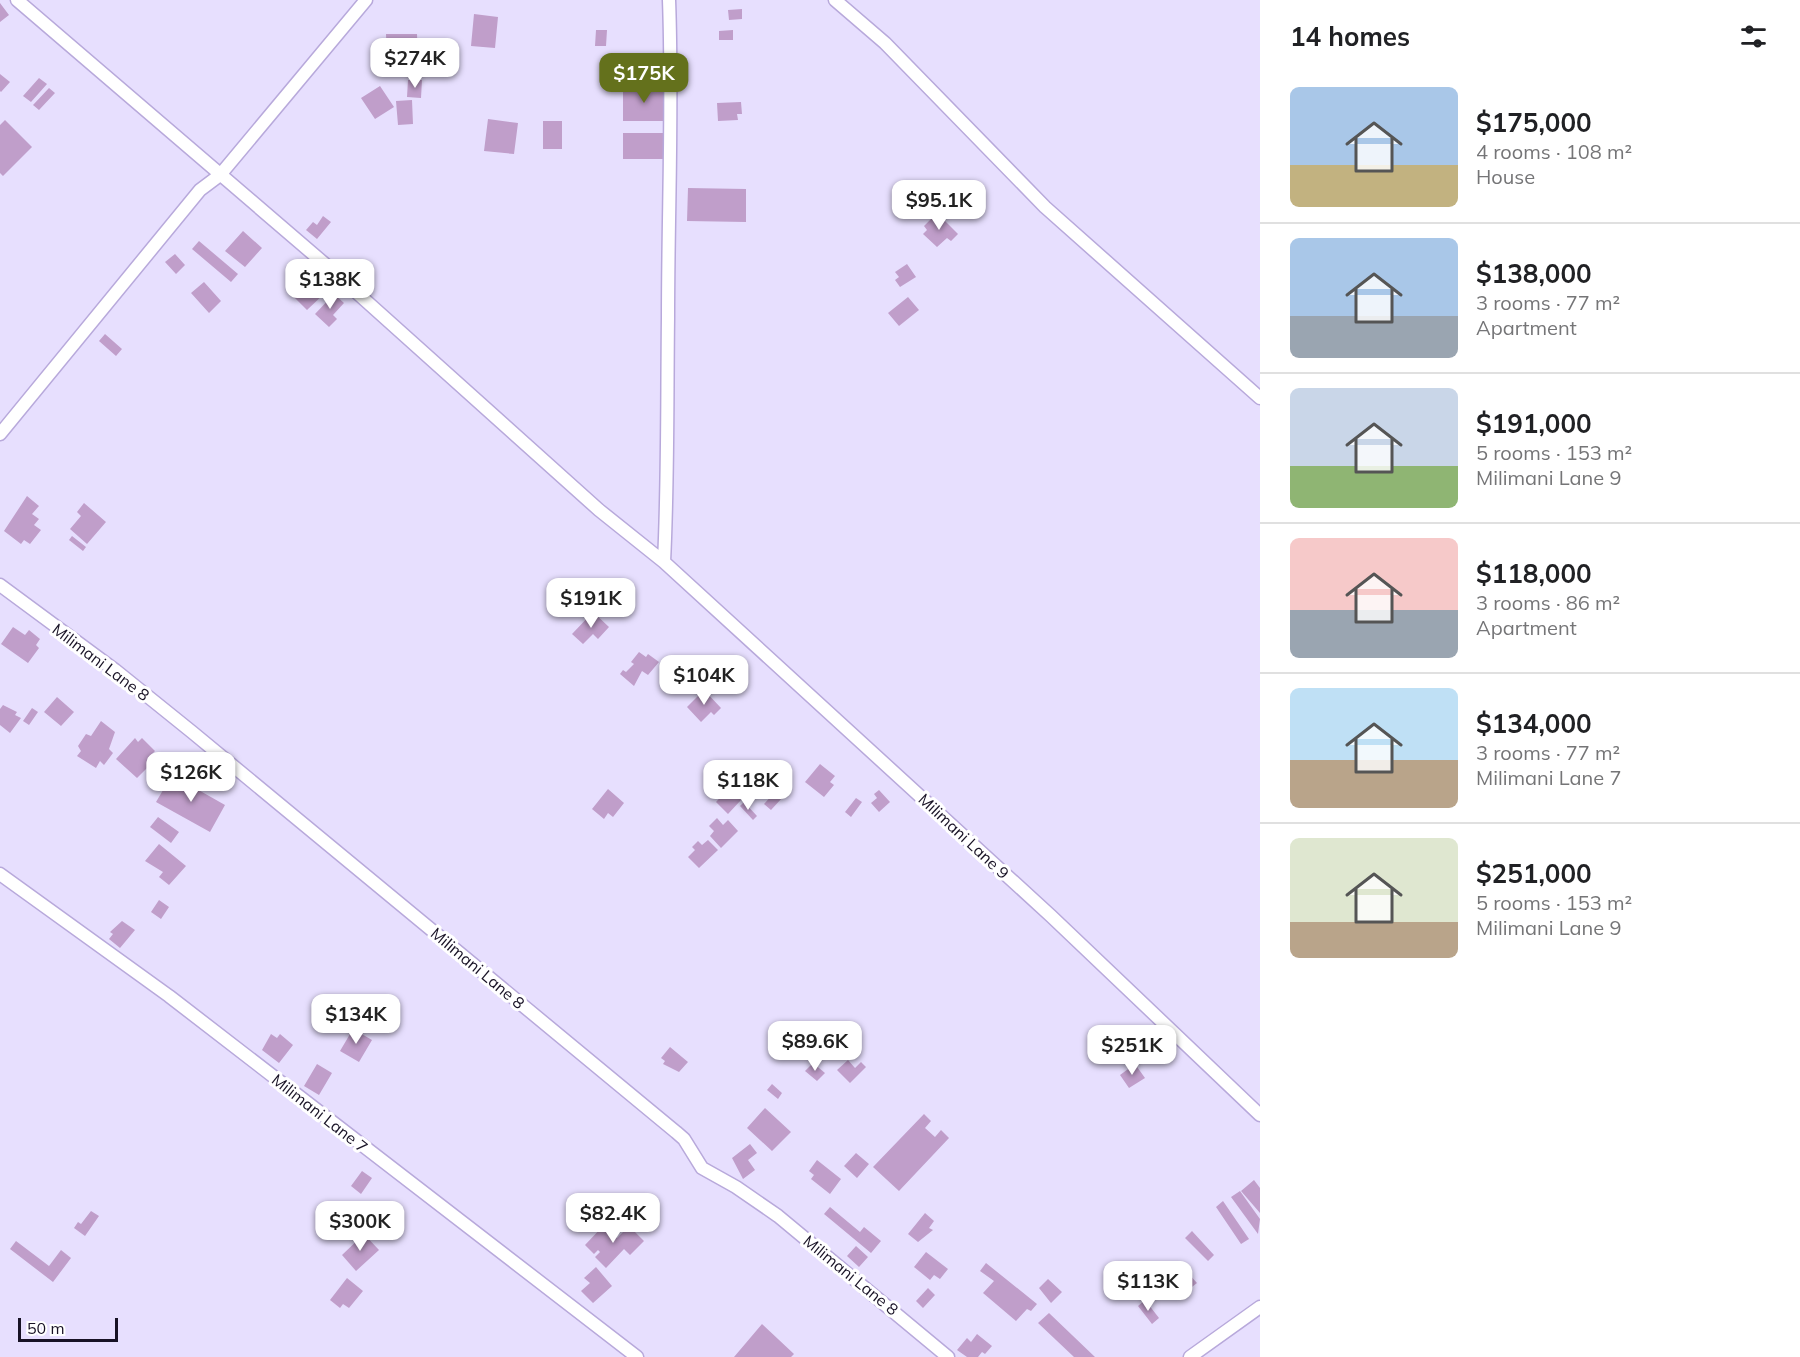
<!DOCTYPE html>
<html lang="en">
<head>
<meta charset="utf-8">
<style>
  :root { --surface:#fff; --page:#f6f6f6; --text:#202124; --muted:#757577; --line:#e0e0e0; --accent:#64711c }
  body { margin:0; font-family:Mulish,sans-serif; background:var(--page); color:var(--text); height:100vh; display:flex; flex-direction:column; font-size:22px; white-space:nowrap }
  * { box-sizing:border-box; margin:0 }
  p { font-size:20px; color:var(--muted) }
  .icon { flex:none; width:33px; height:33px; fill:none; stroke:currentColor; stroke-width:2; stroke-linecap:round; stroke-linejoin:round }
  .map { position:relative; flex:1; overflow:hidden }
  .sheet { display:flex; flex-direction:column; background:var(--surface); width:540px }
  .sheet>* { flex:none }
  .scale { position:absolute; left:18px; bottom:15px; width:100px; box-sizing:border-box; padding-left:6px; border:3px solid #181225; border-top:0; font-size:16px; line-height:21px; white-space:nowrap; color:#181225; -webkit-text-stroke:4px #fff; paint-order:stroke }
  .price { position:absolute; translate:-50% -51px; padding:0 14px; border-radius:12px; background:#fff; color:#222; font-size:20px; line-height:39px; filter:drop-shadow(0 2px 3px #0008) }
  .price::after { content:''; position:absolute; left:50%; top:36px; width:18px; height:14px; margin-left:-9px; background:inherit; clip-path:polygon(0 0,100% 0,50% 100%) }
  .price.active { background:var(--accent); color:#fff }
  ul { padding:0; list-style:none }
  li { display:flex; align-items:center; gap:18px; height:150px; padding:0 30px }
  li+li { border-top:2px solid var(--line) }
  li span { display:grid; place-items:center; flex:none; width:168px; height:120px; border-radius:9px; color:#555 }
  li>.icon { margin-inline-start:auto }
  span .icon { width:72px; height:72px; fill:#fffc; stroke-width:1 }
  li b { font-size:26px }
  h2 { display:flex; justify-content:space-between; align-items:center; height:72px; padding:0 30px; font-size:26px }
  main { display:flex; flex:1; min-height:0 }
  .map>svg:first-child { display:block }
  .building { fill:#c09eca }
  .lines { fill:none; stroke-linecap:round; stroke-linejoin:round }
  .minor-casing { stroke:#b8a9db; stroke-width:15 }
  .minor { stroke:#fff; stroke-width:12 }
  .labels { text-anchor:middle; stroke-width:6; stroke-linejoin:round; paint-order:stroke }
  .street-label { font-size:16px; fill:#181225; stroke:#fff }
</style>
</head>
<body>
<main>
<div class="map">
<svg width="1260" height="1357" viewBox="0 0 1260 1357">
  <rect width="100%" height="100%" fill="#e7dffe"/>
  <path class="building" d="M0,3l9,12 -9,7z
    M742,9v10l-13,1 -1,-10z
    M474,14l24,3 -3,31 -24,-2z
    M596,30h11l-1,16h-11z
    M733,30v10h-14v-9z
    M386,34h31l1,25h-31z
    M0,74l10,8 -9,10 -1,-1z
    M39,78l8,6 -16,18 -8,-6z
    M408,80h14l-1,18 -14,-1z
    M380,86l14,21 -19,12 -14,-21z
    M49,88l6,5 -16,17 -6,-5z
    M623,88h43v33h-43z
    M412,100l1,24 -15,1 -2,-24z
    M741,102l1,12h-5l1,6 -20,1 -1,-18z
    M488,119l30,4 -4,31 -30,-3z
    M5,120l27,27 -29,29 -3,-3v-48z
    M543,121h19v28h-19z
    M623,133h44v26h-44z
    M688,188l58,1v33l-59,-1z
    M937,213l21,21 -7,7 -4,-3 -10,9 -14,-13 4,-4 -3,-4z
    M323,216l8,6 -14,17 -11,-9 7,-8 4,3z
    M243,231l19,17 -17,19 -20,-16z
    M199,241l39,33 -7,8 -39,-33z
    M175,254l10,11 -9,9 -11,-12z
    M907,264l9,13 -16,10 -5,-7 4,-3 -4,-5z
    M311,278l14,15 -18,17 -14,-14 4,-4 -4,-4 10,-9 3,4z
    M204,282l17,19 -12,12 -18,-20z
    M334,294l10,9 -11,12 4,4 -8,8 -14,-13z
    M908,297l11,13 -20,16 -11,-13z
    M105,334l17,15 -6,7 -17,-15z
    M27,496l12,10 -7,8 7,5 -5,6 7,5 -11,14 -6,-4 -3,4 -17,-13z
    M84,503l22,19 -19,22 -17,-15 11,-13 -4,-4z
    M72,536l14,11 -3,4 -14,-11z
    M593,612l16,15 -11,12 -5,-5 -10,10 -11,-10z
    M13,627l12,8 4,-5 11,9 -4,6 3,3 -11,15 -27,-19z
    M639,652l7,5 2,-3 11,8 -11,13 -6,-4 -8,15 -14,-12 3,-4 3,2 8,-8 -3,-2z
    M704,690l17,18 -7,7 -3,-3 -10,10 -14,-15z
    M57,697l17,15 -13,14 -17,-14z
    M3,705l14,7 -2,3 6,3 -11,15 -10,-8v-16z
    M32,708l6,4 -9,13 -6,-4z
    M101,721l14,11 -6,17 4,4 -9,12 -4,-4 -4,7 -19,-12 4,-5 -3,-5 8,-12 5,2z
    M135,738l3,4 4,-4 13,13 -8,8 5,4 -15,15 -21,-19z
    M820,764l15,12 -5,6 4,3 -10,12 -19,-15z
    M172,775l53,30 -15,27 -54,-30z
    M608,789l16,14 -11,14 -5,-4 -4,6 -12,-10z
    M728,789l13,11 -13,14 -12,-12z
    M879,790l11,12 -11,10 -8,-9 6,-5 -3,-4z
    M775,792l7,6 -11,12 -7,-6z
    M856,798l6,4 -11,15 -6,-5z
    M744,802l13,14 -4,4 -13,-14z
    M158,817l21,15 -8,11 -21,-16z
    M717,818l6,7 5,-5 10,11 -17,17 -11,-12 4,-5 -5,-5z
    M708,840l10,10 -19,18 -11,-11 7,-7 -3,-3 6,-6 4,4z
    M159,844l27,22 -17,19 -10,-8 4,-5 -18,-11z
    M159,900l10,7 -8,12 -10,-7z
    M122,921l13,9 -15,18 -11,-9 4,-5 -3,-2z
    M353,1029l19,11 -13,22 -19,-11z
    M271,1034l6,4 3,-4 13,11 -14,18 -17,-13z
    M670,1047l18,15 -9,10 -16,-8 2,-3 -4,-3z
    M848,1060l7,8 6,-6 5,5 -16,16 -13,-13z
    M813,1063l12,10 -8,8 -12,-10z
    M317,1064l15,9 -13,22 -15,-9z
    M1135,1064l10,14 -16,10 -9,-13z
    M772,1084l10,9 -4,6 -11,-9z
    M765,1108l26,24 -19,19 -25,-23z
    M924,1114l7,7 -6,7 10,9 6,-7 8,8 -50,53 -26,-24z
    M750,1144l7,9 -9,7 7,10 -12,9 -11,-21z
    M856,1153l13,11 -12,14 -13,-12z
    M817,1160l24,19 -11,15 -19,-15 3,-4 -5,-4z
    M362,1171l10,7 -11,16 -10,-8z
    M1254,1180l6,8v25l-19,-22z
    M1240,1191l20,28 -2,15 -27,-37z
    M1223,1201l26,38 -8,5 -25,-37z
    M830,1207l30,25 4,-5 17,14 -10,12 -47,-39z
    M91,1211l8,5 -14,20 -11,-8 4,-6 3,2z
    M925,1213l9,8 -5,7 4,2 -15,12 -10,-8z
    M604,1225l13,13 12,-12 15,15 -14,14 -6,-6 -18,19 -11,-11 5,-5 -2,-2 -4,4 -9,-9z
    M1192,1231l22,24 -6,6 -23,-23z
    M364,1234l15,16 -23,21 -14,-16z
    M16,1241l33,25 12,-16 10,8 -18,24 -43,-33z
    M856,1246l12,11 -9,10 -12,-11z
    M926,1252l22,17 -8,10 -6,-4 -4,5 -16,-13z
    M986,1263l51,41 -6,7 -4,-2 -11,12 -33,-28 11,-12 -14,-10z
    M596,1267l16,19 -19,17 -12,-12 9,-8 -6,-5z
    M1188,1273l9,10 -14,11 -8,-10z
    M347,1278l16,13 -14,17 -6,-4 -3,4 -10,-8z
    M1048,1279l14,13 -11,11 -12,-15z
    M928,1288l7,7 -12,13 -7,-7z
    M1145,1300l14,18 -7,6 -14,-18z
    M1049,1313l46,44h-21l-36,-34z
    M762,1324l32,30 -3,3h-57z
    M977,1334l15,12 -7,8 -3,-2 -4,5h-11l-10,-7 10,-12 4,4z"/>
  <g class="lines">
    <g class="minor-casing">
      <path id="minor" d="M17,0l309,265 273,245 65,52 387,354 209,199
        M835,0l50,43 160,164 215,191
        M0,434l200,-244 20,-15 146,-175
        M664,562c4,-81 3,-163 4,-244 0,-107 5,-212 1,-318
        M0,585l115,85 77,62 484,400 8,7 18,29 34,19 42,29 170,141
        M0,874l169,122 468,361
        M1190,1357l70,-50"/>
    </g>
    <use href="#minor" class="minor"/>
  </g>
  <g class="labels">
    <g class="street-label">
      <text transform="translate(101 662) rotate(37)" y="6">Milimani Lane 8</text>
      <text transform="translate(964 836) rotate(43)" y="6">Milimani Lane 9</text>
      <text transform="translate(478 968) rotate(40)" y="6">Milimani Lane 8</text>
      <text transform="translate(320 1113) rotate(38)" y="6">Milimani Lane 7</text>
      <text transform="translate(851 1275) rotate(39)" y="6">Milimani Lane 8</text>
    </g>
  </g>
</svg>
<div class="scale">50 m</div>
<b class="price" style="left:415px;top:89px">$274K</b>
<b class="price active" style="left:644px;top:104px">$175K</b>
<b class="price" style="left:939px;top:231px">$95.1K</b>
<b class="price" style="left:330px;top:310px">$138K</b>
<b class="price" style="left:591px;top:629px">$191K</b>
<b class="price" style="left:704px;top:706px">$104K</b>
<b class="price" style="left:191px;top:803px">$126K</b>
<b class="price" style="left:748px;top:811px">$118K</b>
<b class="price" style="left:356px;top:1045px">$134K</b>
<b class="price" style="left:815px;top:1072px">$89.6K</b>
<b class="price" style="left:1132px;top:1076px">$251K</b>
<b class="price" style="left:613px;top:1244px">$82.4K</b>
<b class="price" style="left:360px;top:1252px">$300K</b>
<b class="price" style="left:1148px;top:1312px">$113K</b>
</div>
<section class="sheet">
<h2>14 homes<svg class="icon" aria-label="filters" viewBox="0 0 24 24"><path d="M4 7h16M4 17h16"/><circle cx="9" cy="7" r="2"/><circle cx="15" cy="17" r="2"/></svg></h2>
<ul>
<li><span style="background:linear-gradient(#a9c7e8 65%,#c2b280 0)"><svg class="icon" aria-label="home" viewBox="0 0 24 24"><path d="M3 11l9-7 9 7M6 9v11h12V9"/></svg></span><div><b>$175,000</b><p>4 rooms · 108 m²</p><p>House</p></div></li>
<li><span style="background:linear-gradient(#a9c7e8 65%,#9aa5b1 0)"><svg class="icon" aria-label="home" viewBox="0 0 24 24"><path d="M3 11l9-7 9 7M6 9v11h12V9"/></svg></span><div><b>$138,000</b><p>3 rooms · 77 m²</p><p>Apartment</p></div></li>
<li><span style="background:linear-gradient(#c9d6e8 65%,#8fb573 0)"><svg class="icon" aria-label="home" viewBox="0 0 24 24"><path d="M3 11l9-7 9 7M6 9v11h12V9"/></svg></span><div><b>$191,000</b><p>5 rooms · 153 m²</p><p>Milimani Lane 9</p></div></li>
<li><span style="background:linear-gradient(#f6c9c9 60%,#9aa5b1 0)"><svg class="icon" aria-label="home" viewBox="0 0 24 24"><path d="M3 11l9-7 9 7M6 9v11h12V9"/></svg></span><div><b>$118,000</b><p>3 rooms · 86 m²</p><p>Apartment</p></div></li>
<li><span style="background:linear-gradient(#bfe0f5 60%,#b9a48a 0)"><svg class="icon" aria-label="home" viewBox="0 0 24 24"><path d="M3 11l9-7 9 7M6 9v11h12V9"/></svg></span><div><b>$134,000</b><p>3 rooms · 77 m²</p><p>Milimani Lane 7</p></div></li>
<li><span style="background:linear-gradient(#dfe7d0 70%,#b9a48a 0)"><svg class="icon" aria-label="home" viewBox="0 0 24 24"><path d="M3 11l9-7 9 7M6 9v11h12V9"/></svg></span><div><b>$251,000</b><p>5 rooms · 153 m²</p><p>Milimani Lane 9</p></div></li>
</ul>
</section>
</main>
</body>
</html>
